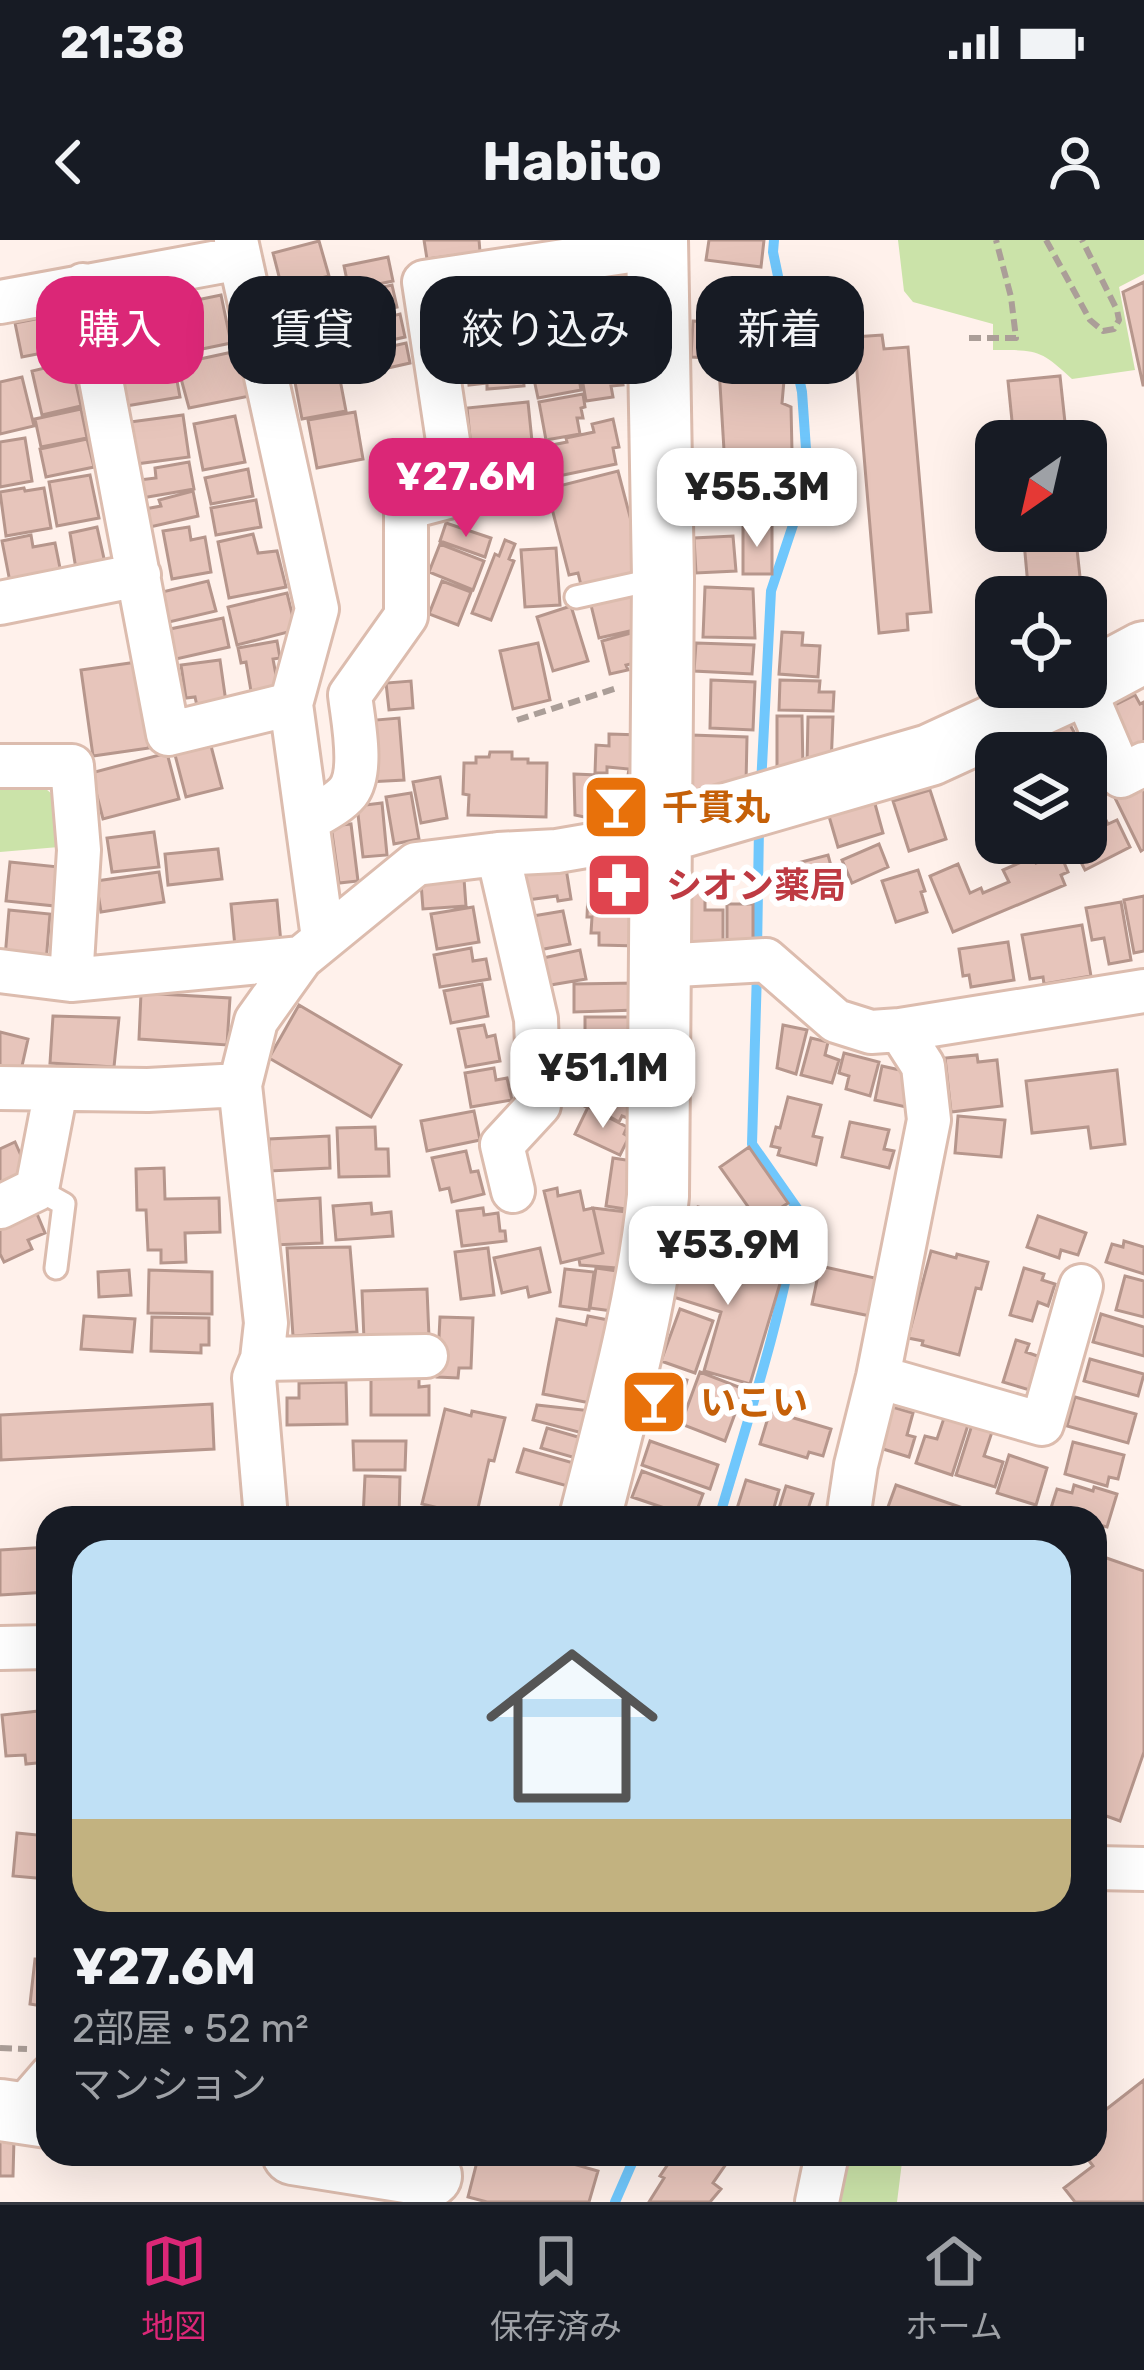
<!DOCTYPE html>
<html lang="ja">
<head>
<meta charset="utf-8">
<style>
  :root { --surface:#171b24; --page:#242831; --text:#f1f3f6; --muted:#9ea1a6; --line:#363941; --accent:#db2777 }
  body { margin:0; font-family:Rubik,"Noto Sans JP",sans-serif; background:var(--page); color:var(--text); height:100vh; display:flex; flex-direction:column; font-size:45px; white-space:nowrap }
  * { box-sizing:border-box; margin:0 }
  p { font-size:39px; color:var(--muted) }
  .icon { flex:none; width:66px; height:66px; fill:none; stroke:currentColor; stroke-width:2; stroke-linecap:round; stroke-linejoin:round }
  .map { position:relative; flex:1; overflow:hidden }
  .details { position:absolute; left:36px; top:1266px; width:1071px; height:660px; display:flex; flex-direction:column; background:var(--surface); border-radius:36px; box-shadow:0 12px 48px #0002 }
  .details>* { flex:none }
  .guide { position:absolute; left:36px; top:36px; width:1074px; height:108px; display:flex; gap:24px }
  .needle { width:78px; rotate:214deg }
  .controls { position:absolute; left:975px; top:180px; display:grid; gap:24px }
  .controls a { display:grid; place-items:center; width:132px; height:132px; border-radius:24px; background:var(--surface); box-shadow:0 12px 48px #0002; font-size:60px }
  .price { position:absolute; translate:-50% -102px; padding:0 27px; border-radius:24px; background:#fff; color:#222; font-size:39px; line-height:78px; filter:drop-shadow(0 3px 6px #0008) }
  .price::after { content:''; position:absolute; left:50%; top:72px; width:36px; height:27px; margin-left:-18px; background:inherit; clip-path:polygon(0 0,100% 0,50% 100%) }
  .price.active { background:var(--accent); color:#fff }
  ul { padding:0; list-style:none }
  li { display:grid; align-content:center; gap:24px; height:636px; padding:0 36px }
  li+li { border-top:3px solid var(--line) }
  li span { display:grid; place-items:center; height:372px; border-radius:36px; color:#555 }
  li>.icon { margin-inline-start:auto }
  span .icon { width:216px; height:216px; fill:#fffc; stroke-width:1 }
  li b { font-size:51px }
  .tag { padding:0 42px; border-radius:36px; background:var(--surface); box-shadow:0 12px 48px #0002; font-size:42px; line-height:108px }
  .tag.active { background:var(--accent); color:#fff }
  .status { display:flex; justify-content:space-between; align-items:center; height:84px; padding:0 60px; background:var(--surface); direction:ltr }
  .status svg { height:33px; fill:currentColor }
  header { display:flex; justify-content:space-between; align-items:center; height:156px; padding:0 36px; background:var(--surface); font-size:54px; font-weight:700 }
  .dock { display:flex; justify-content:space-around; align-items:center; height:168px; border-top:3px solid var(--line); background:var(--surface); font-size:33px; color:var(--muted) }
  .dock a { display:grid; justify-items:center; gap:6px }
  .dock .active { color:var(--accent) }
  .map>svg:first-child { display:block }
  .green { fill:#cbe3a9 }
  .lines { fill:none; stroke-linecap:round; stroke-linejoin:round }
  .stream { stroke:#70c7fc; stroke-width:10 }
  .building { fill:#e7c5bb; stroke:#b6968c; stroke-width:3 }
  .lane-casing { stroke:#dcbcae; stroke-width:27 }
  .street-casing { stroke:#dcbcae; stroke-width:48 }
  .secondary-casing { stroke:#dcbcae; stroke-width:66 }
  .path { stroke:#ab9e98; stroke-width:6; stroke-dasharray:12 6; stroke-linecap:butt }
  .lane { stroke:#fff; stroke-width:21 }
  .street { stroke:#fff; stroke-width:42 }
  .secondary { stroke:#fff; stroke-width:60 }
  .labels { text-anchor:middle; stroke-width:12; stroke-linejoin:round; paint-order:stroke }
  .food-label { font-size:36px; font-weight:bold; fill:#c56008; stroke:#fff; text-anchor:start }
  .health-label { font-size:36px; font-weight:bold; fill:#be3a42; stroke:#fff; text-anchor:start }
</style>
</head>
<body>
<div class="status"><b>21:38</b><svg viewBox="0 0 49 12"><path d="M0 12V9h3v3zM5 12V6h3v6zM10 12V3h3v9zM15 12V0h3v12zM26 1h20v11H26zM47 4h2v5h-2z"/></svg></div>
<header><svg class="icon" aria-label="back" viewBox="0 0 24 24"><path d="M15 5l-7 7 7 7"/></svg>Habito<svg class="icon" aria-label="person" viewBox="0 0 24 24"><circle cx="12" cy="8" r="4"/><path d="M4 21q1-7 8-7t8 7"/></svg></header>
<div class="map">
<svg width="1144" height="1962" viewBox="0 0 1144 1962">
  <rect width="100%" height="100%" fill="#fff1eb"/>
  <path class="green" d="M898,0h246v34l-25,13 16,83 -63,9c-32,-30 -35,-29 -79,-29v-26l-80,-22 -9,-11z
    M35,540l23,19 1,48 -59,5v-68z
    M845,1914h58l-6,48h-60l4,-11z"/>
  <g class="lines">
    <path class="stream" d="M761,545l10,-194 26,-78 9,-64 -4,-57 -29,-140 1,-12
      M757,712l2,-125
      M719,1278c30,-102 63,-201 80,-307l-47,-67 5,-173
      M615,1962l21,-48"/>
  </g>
  <path class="building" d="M424,0h55l1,12 -53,7z
    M709,0h55l-3,27 -55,-7z
    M319,1l10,35 -47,12 -9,-35z
    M388,17l5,24 -44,9 -5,-24z
    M632,31l5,23 -10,2 1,4 -38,7 -7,-34z
    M326,42l8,32 -45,12 -8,-32z
    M1144,42v103h-1l-20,-93z
    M392,45l5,22 -42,9 -4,-22z
    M518,51l2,30 -55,4 -3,-31z
    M562,54l10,56 -40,7 -11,-56z
    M221,55l10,48 -53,11 -10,-48z
    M162,58l4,28 -7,1 2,10 -47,7 -6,-37z
    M622,68l1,7 11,-1 2,24 -10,1v3l-36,4 -3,-36z
    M740,69h29v28h6v26h-35z
    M71,72l7,34 -56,11 -7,-34z
    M400,74l5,23 -44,10 -6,-22z
    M693,81l43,2 -3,36 -42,-2z
    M325,84l8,37 -42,9 -8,-37z
    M524,87l2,29 -69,5 -1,-16 26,-2 -1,-13z
    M882,95l2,14 24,-2 23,265 -24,2 1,16 -29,3 -25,-296z
    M406,103l4,20 -44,10 -5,-20z
    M246,109l14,45 -71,14 -12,-44z
    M172,114l8,43 -54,9 -8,-42z
    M564,118l3,10 10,-2 4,24 -43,8 -7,-33z
    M522,119l2,27 -37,3v-6l-18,2 -2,-22z
    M619,121l4,24 -12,1 2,11 -27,4 -6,-34z
    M53,126l2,8 18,-4 8,36 -39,9 -10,-44z
    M719,128l66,1 -3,34 9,4 1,44 -68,-1z
    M338,129l8,42 -44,8 -8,-42z
    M1060,136l7,65h-53l-6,-60z
    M22,137l12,49 -34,8v-52z
    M583,154l2,13 -4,1 2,10h-6l3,16 -34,6 -7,-38z
    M528,162l5,49 -61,7 -5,-50z
    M81,169l6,29 -46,9 -6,-28z
    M355,172l8,47 -46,9 -9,-48z
    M183,175l6,42 -53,7 -6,-42z
    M235,176l10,46 -42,8 -9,-46z
    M613,179l6,28 -6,1 3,16 -62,13 -7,-31 20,-4 -1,-4 28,-6 -2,-8z
    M25,198l7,43 -32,6v-45z
    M87,199l7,28 -48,10 -6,-28z
    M538,217l4,43 -43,4 -2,-23 -12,1v-9l-12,1 -2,-11z
    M792,219l-1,28 -103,-2 4,-24z
    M189,222l5,27 -52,9 -3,-18 17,-2 -1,-10z
    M248,229l5,27 -42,8 -6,-26z
    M618,231l26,99 -63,15 -3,-12 -9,2 -22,-86z
    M90,235l9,43 -42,8 -8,-44z
    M24,248l1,3 19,-3 7,40 -45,8 -6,-44z
    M193,251l5,25 -48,11 -5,-18 16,-3 -2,-6z
    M720,254l54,1v29l-54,-1z
    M256,260l5,27 -45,8 -5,-27z
    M446,283l45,15 -6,19 -45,-16z
    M743,286h29v48h-29z
    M97,287l8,36 -29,6 -6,-36z
    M189,287l2,13 14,-3 6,35 -39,7 -9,-48z
    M1023,291h52l7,64 -53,2z
    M253,294l5,19 19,-2 9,36 -57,11 -11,-56z
    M31,295l2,12 22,-4 6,30 -51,9 -8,-41z
    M733,296l3,35 -40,2 -2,-35z
    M505,300l10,4 -6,15 5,2 -23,59 -19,-7 23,-59 4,2z
    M440,304l44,17 -11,29 -44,-18z
    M556,308l4,57 -35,2 -4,-57z
    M208,341l8,30 -47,11 -7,-30z
    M442,341l29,11 -13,33 -29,-11z
    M705,347l48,2 2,49 -52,-1z
    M634,351l9,37 -44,10 -9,-37z
    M287,353l9,37 -59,15 -9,-38z
    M571,366l17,55 -35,10 -16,-54z
    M223,378l6,29 -53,12 -6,-30z
    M782,392l21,1 -1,12 18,1 -2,31 -39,-3z
    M631,393l8,29 -13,3 2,5 -18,4 -8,-33z
    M277,401l3,17 -7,1 5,27 -27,5 -5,-29 -5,1 -3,-15z
    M538,403l12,57 -37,9 -13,-58z
    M696,403l58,2 -2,29 -58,-3z
    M220,420l6,42 -29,4 -2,-9 -9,1 -5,-33z
    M137,422l12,86 -56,8 -12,-86z
    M711,440l44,2 -2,48 -43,-2z
    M780,440l40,1 -1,11h15l-1,19 -54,-1z
    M411,441l2,27 -24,2 -3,-27z
    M1135,455l5,9 4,-2v43l-13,7 -22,-44z
    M777,476h25l1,54h-26z
    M808,477h25l-2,49 -24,-1z
    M399,478l5,62 -36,2 -4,-61z
    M1069,483l16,29 -44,1 -7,-11z
    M609,494l32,1 -1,40h-12l1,-6 -22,-2v6h-12l1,-28 13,1z
    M691,495l56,2 -1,47 -23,-1 -1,15 -32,-1z
    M210,502l12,46 -36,9 -12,-46z
    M490,512h22v7h16v4h19l-1,54 -78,-2 1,-20 -6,-1 1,-31h12v-6h13z
    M167,513l12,46 -76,20 -12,-46z
    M996,516v75l-22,-69z
    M574,534l23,1 -1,32h4l1,-31 37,2 -2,40 -38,-2 -3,-7h-5l-1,9 -14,-3z
    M440,537l7,41 -26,5 -8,-41z
    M1144,544v65l-3,2 -26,-53z
    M930,550l16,49 -37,12 -16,-50z
    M411,553l8,46 -25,5 -8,-47z
    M872,553l11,40 -45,14 -12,-41z
    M382,563l5,52 -24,2 -6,-51z
    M1097,563l11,21 9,-4 13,27 -45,23 -14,-27h15v-34z
    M351,584l7,57 -19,2 -8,-57z
    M154,592l5,35 -47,5 -5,-34z
    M879,604l9,23 -36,16 -10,-23z
    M218,609l4,30 -54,6 -3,-31z
    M1060,613l8,19 -7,3 4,10 -112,47 -23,-56 28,-12 12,29 11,-5 2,5 26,-11 -6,-12 30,-13 3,6z
    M828,615l9,33 -50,13 -9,-33z
    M10,622l49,5 -4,39 -49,-5z
    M565,622l6,37 -13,2 -1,-5 -30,4 -6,-32z
    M589,629l52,2 -3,75 -39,-1v-12h-8l1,-16h-5z
    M918,630l7,21 -4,1 6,20 -31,10 -14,-41z
    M159,632l5,30 -63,10 -5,-31z
    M464,639l2,27 -43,3 -2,-26z
    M691,649h14v21h18v33h-37l1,-49h5z
    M1144,656v55l-10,2 -10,-53z
    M277,660l4,43 -46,4 -4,-43z
    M1121,662l10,58 -22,4 -5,-26 -12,2 -6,-32z
    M727,664h26v37h-26z
    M473,667l6,35 -42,7 -6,-35z
    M9,670l41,4 -4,48 -41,-4z
    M563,671l7,33 -36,7 -7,-34z
    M1082,685l9,51 -47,8 -1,-7 -13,2 -8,-44z
    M1008,702l6,38 -43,7 -2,-12 -6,1 -4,-27z
    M471,708l2,13 13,-2 4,20 -50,8 -6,-32z
    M580,710l6,29 -47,8 -5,-27z
    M636,743l1,27 -63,2v-28z
    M482,744l6,32 -37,7 -7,-32z
    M141,753l89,5 -3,47 -88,-6z
    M299,765l102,60 -30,52 -102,-59z
    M53,776l66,2 -5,49 -64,-4z
    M585,777h53v34h-35v-7h-18z
    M484,785l3,12 8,-2 5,26 -34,6 -8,-38z
    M783,785l24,5 -11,44 -19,-6z
    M0,792l28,7 -8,36 -20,-5z
    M811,798l17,4 -3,13 14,5 -7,23 -31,-8z
    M844,813l35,9 -9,34 -24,-7 3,-13 -10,-3z
    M640,814v22l-36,1v-7l-31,1v-16z
    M977,815l1,7 19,-2 5,46 -51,6 -6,-54z
    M882,826l31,7 -7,34 -31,-7z
    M494,828l2,12 11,-2 5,22 -41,7 -6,-34z
    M1117,830l8,74 -34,4 -3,-21 -56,6 -6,-52z
    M590,834l47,27 -10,17 -5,-2 -3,6 -31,-18 -2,3 -11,-6z
    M788,857l33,8 -8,31 9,2 -6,27 -38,-10 2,-7 -9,-2 5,-19 4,1z
    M588,867l39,20 -3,7 5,3 -9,18 -45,-21z
    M474,871l6,29 -53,11 -6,-30z
    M958,876l47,4 -4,37 -46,-4z
    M850,882l39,8 -5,19 10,2 -5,17 -47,-11z
    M375,887l1,22h12l1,27 -50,1 -2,-49z
    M329,896l1,32 -60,3 -1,-32z
    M15,902l12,27 -5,10 -22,11v-41z
    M749,907l39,56 -29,19 -39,-55z
    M466,911l5,21 7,-1 6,23 -32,8 -3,-14 -9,2 -8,-32z
    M613,918l26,4 -7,48 -26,-4z
    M164,928l1,31 54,-1 1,34 -35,1 1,29 -25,1v-13h-13l-2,-40h-9l-1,-41z
    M557,948l1,8 22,-5 4,19 9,-2 10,45 -42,10 -17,-72z
    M320,958l2,45 -50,2 -2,-44z
    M371,963l1,11 19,-2 2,24 -57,4 -3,-34z
    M698,967l75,20 -10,41 -76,-19z
    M483,968l1,7 14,-2 2,18h5l1,10 -44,5 -5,-35z
    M593,968l42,5 -6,56 -49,-4 -1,-6 24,-6z
    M35,969l10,24 -17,7 4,9 -28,13 -4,-8v-30z
    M1038,976l48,17 -8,22 -17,-5 -2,8 -32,-11z
    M1124,1001l20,6v27l-38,-12 6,-18 11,3z
    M350,1007l7,85 -64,4 -6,-88z
    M681,1007l101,30 -32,107 -46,-13 17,-59 -54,-17z
    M488,1008l6,47 -33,4 -6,-47z
    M540,1008l10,44 -21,5 -2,-10 -25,6 -8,-35z
    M931,1011l25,7 1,-4 31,8 -7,27 -5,-1 -17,67 -37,-10 1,-4 -15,-3z
    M820,1026l64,14 -14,36 -58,-12z
    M596,1028l21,3 -5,40 -22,-3z
    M1024,1028l20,6 -2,6 13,4 -7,22 -10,-4 -6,19 -22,-6z
    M565,1029l29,3 -5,38 -29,-4z
    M129,1030l2,25 -32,2 -1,-25z
    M149,1030l63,2v42l-64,-1z
    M1125,1036l19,5v36l-28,-7z
    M427,1049l2,48 -65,3 -2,-49z
    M680,1069l33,12 -18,52 -34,-12z
    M1101,1074l43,13v29l-51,-14z
    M84,1076l51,3 -3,33 -51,-3z
    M588,1076l30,6 -17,83 -58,-11 14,-75 29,6z
    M152,1077l57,1v27h-8v8l-50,-2z
    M440,1077l33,1 -2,50h-12l-1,10 -21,-1z
    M1016,1100l13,4 -3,8 20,7 -10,33 -33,-10z
    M1090,1119l54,15 -6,22 -54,-15z
    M652,1130l35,10 -11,40 -35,-9z
    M700,1132l44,17 -19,52 -44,-17z
    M371,1135h48v12l10,-1v29h-58z
    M346,1142l1,42 -60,1v-27h12v-15z
    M1075,1157l61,17 -8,29 -61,-17z
    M212,1164l2,45 -213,11 -1,-45z
    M882,1164l31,9 -6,22 8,2 -6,20 -39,-12z
    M537,1165l55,6 -6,23 -53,-14z
    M445,1169l26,7 1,-5 33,7 -11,43 -5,-1 -13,57 -54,-13z
    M770,1171l61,18 -8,27 -14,-4 -2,6 -47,-14z
    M944,1178l24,7 -16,50 -36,-12 9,-27 12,3z
    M972,1185l20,7 -8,24 19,6 -8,25 -39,-12z
    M547,1188l38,11 -6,20 -38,-11z
    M353,1201h53l-1,29h-51z
    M650,1201l68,24 -8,24 -68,-24z
    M1073,1202l51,13 -6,24 -9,-2 -2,9 -42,-12z
    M524,1209l53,15 -6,23 -54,-15z
    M1009,1215l38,13 -11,37 -39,-12z
    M642,1231l61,23 -9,24 -62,-21z
    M365,1236l35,1 -1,41h-36z
    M746,1240l33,10 -8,28h-37z
    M896,1245l96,33h-108z
    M1074,1245l19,6 1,-4 23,7 -10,33 -12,-3v-6h-20l-25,-7 7,-22 15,4z
    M786,1246l27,8 -8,24h-29z
    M48,1307v45l-48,3v-45z
    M1095,1314l49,17v181l-24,69 -25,-9z
    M48,1470v52l-22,2 -1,-9 -19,1 -4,-41z
    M17,1593l31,3v43l-35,-3z
    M35,1719l13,1v47l-18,-3z
    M1144,1840v122h-69l-11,-14 29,-22 -9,-12h11v-36z
    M0,1899h14l-1,37h-13z
    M479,1914h59l60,17 -9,31h-102l-19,-5z
    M675,1914h58l-20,29 8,6 -11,13h-61l15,-24 -4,-2z"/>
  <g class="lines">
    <g class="lane-casing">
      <path id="lane" d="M576,357l81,-18
        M37,949l27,15 -8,64
        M12,1865l32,-37 4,-2"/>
    </g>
    <g class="street-casing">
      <path id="street" d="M236,0l81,369 -26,95 32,234
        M83,45l85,449 123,-30
        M0,62l240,-44
        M0,363l139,-28
        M1083,447l38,89 23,-12
        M0,526h72l7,84 -8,130
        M308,580c13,-8 30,-16 40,-28 16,-21 5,-71 2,-97l56,-79v-108l42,-11 7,-10 -31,-205 233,-35
        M498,614l38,165 3,86 -37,40 11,46
        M658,726l108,-6 70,61 35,11 29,-2 244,-39
        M0,731l71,9 230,-22
        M0,848l148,2 92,-5
        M0,967l37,-18 19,-99
        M262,1119l164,-3
        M878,1137l164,47 39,-138
        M266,1278l-12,-140 8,-19 4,-36 -26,-238 16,-64 45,-63 115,-94 82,-10 59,-3 104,-18
        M848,1278l8,-53 22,-88 51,-257 -6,-54 -23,-36
        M0,1408l48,-1
        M1095,1628l49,1
        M817,1962l10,-48"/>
    </g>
    <g class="secondary-casing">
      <path id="secondary" d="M1086,443l58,-31
        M661,593l269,-78 148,-68
        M590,1278c27,-107 57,-212 68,-322l5,-618 -6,-338
        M0,1870l48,7
        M293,1914l138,22"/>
    </g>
    <path class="path" d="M1046,0l44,80 13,11 11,-2 5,-9 -2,-10 -35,-70
      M969,98h47l-5,-41 -15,-57
      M517,480l100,-32
      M0,1808l27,1"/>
    <use href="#lane" class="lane"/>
    <use href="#street" class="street"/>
    <use href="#secondary" class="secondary"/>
  </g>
  <defs>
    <g id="bar-square" transform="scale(3.45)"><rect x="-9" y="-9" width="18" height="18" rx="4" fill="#e8710a" stroke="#fff"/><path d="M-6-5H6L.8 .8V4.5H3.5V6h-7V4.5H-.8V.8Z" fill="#fff"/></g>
    <g id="pharmacy-square" transform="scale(3.45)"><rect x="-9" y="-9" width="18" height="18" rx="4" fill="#e0444e" stroke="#fff"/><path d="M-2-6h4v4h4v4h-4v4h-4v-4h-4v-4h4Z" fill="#fff"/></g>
  </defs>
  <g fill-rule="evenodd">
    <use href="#bar-square" x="616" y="567"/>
    <use href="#pharmacy-square" x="619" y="645"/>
    <use href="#bar-square" x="654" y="1162"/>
  </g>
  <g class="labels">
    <g class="food-label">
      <text x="662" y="580">千貫丸</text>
      <text x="700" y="1175">いこい</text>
    </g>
    <g class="health-label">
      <text x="666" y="658">シオン薬局</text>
    </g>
  </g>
</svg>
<div class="controls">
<a><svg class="needle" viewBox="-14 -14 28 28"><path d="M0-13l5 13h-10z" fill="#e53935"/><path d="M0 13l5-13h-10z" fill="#9ea1a6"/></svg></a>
<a><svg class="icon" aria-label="locate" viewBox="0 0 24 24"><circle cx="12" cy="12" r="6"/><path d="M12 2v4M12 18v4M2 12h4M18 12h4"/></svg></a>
<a><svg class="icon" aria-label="layers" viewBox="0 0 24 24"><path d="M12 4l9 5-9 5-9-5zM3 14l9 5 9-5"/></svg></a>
</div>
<b class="price active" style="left:466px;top:300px">¥27.6M</b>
<b class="price" style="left:757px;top:310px">¥55.3M</b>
<b class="price" style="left:603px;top:891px">¥51.1M</b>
<b class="price" style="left:728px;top:1068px">¥53.9M</b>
<div class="guide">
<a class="tag active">購入</a>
<a class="tag">賃貸</a>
<a class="tag">絞り込み</a>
<a class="tag">新着</a>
</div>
<section class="details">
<ul>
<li><span style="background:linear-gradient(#bfe0f5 75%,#c2b280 0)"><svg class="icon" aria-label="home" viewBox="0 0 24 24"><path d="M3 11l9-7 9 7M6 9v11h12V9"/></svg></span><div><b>¥27.6M</b><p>2部屋 · 52 m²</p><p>マンション</p></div></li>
</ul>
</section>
</div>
<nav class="dock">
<a class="active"><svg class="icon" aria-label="map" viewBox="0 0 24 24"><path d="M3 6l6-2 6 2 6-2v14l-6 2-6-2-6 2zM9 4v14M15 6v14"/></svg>地図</a>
<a><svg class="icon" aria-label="saved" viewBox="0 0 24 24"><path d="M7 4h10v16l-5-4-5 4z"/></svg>保存済み</a>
<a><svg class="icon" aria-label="home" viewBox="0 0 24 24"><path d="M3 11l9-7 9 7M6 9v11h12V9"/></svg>ホーム</a>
</nav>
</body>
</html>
